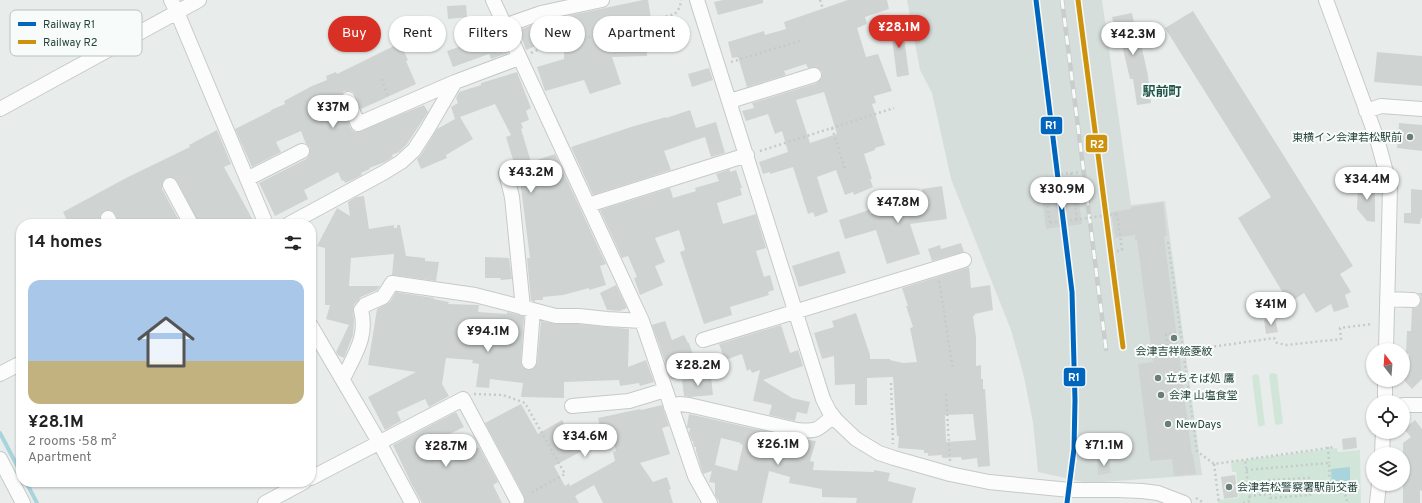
<!DOCTYPE html>
<html lang="en">
<head>
<meta charset="utf-8">
<style>
  :root { --surface:#fff; --page:#f6f6f6; --text:#222; --muted:#767676; --accent:#d93025 }
  body { margin:0; font-family:Overpass,"Noto Sans JP",sans-serif; background:var(--page); color:var(--text); height:100vh; display:flex; flex-direction:column; font-size:15px; white-space:nowrap }
  * { box-sizing:border-box; margin:0 }
  p { font-size:13px; color:var(--muted) }
  .icon { flex:none; width:22px; height:22px; fill:none; stroke:currentColor; stroke-width:2; stroke-linecap:round; stroke-linejoin:round }
  .map { position:relative; flex:1; overflow:hidden }
  .drawer { position:absolute; left:16px; top:219px; width:300px; height:268px; display:flex; flex-direction:column; background:var(--surface); border-radius:16px; box-shadow:0 1px 3px #0004 }
  .drawer>* { flex:none }
  .hud { position:absolute; left:328px; top:16px; width:380px; height:36px; display:flex; gap:8px }
  .needle { width:26px; rotate:343deg }
  .fabs { position:absolute; left:1366px; top:343px; display:grid; gap:8px }
  .fabs a { display:grid; place-items:center; width:44px; height:44px; border-radius:50%; background:var(--surface); box-shadow:0 1px 3px #0004; font-size:20px }
  .price { position:absolute; translate:-50% -34px; padding:0 9px; border-radius:14px; background:#fff; color:#222; font-size:13px; line-height:26px; filter:drop-shadow(0 1px 2px #0008) }
  .price::after { content:''; position:absolute; left:50%; top:24px; width:12px; height:9px; margin-left:-6px; background:inherit; clip-path:polygon(0 0,100% 0,50% 100%) }
  .price.current { background:var(--accent); color:#fff }
  ul { padding:0; list-style:none }
  li { display:grid; align-content:center; gap:8px; height:212px; padding:0 12px }
  li span { display:grid; place-items:center; height:124px; border-radius:12px; color:#555 }
  li>.icon { margin-inline-start:auto }
  span .icon { width:72px; height:72px; fill:#fffc; stroke-width:1 }
  li b { font-size:17px }
  h2 { display:flex; justify-content:space-between; align-items:center; height:48px; padding:0 12px; font-size:17px }
  .tag { padding:0 14px; border-radius:18px; background:var(--surface); box-shadow:0 1px 3px #0004; font-size:14px; line-height:36px }
  .tag.current { background:var(--accent); color:#fff }
  .map>svg:first-child { display:block }
  .built { fill:#d6dedb }
  .green { fill:#d1e6d8 }
  .water { fill:#a9d4db }
  .lines { fill:none; stroke-linecap:round; stroke-linejoin:round }
  .stream { stroke:#a9d4db; stroke-width:4 }
  .building { fill:#cfd4d2; fill-rule:evenodd }
  .minor-casing { stroke:#c5cac8; stroke-width:16 }
  .path { stroke:#c3ccca; stroke-width:2.5; stroke-dasharray:2 3; stroke-linecap:butt }
  .minor { stroke:#fcfcfc; stroke-width:14 }
  .rail-casing { stroke:#c9cdcc; stroke-width:4.5 }
  .rail { stroke:#f7fbf9; stroke-width:3; stroke-dasharray:9; stroke-linecap:butt }
  .path-bridge { stroke:#c3ccca; stroke-width:2.5; stroke-dasharray:2 3; stroke-linecap:butt }
  .rail-1-casing { stroke:#f7fbf9; stroke-width:8 }
  .rail-2-casing { stroke:#f7fbf9; stroke-width:8 }
  .rail-1 { stroke:#0065bd; stroke-width:5 }
  .rail-2 { stroke:#cd920c; stroke-width:5 }
  .poi-dot { fill:#697e78; stroke:#f7fbf9; stroke-width:1.5 }
  .labels { text-anchor:middle; stroke-width:4; stroke-linejoin:round; paint-order:stroke }
  .poi-label { font-size:11px; fill:#24423a; stroke:#f7fbf9; text-anchor:start }
  .quarter-label { font-size:13px; font-weight:bold; fill:#1f5548; stroke:#f7fbf9 }
  .key { fill:#f7fbf9; stroke:#b8c4c0; stroke-width:1 }
  .key-label { font-size:11px; fill:#24423a }
  .line-badge { stroke:#f7fbf9; stroke-width:1.5 }
  .badge-label { font-size:11px; text-anchor:middle; font-weight:bold; fill:#fff }
</style>
</head>
<body>
<div class="map">
<svg width="1422" height="503" viewBox="0 0 1422 503">
  <rect width="100%" height="100%" fill="#e8edeb"/>
  <path class="built" d="M907,0h195l29,205 34,-4 37,274 -114,8 -50,-11 -5,-49 -9,-46 -13,-47 -60,-151 -19,-86 -12,-23z"/>
  <path class="green" d="M1271,373l6,1 6,49 -2,1 -4,1 -2,-1 -6,-49z
    M1257,374l2,2 6,49 -6,2 -1,-2 -6,-48 1,-2z
    M1337,448l1,4 22,-2 1,53h-143l-1,-3 22,-2 -3,-26h-4l-1,-10z"/>
  <path class="water" d="M1350,467v18l-18,1 -1,-17z"/>
  <g class="lines">
    <path class="stream" d="M0,433l21,40
      M26,482l11,21"/>
  </g>
  <path class="building" d="M643,0h5l5,30 33,-7 4,14 -8,2 1,2 -36,8v7l-35,1 9,27 -31,10 -6,-14 -39,11 -8,-24 27,-8 1,-25 -39,16 -7,-20 24,-9z
    M723,0h40v3l-45,12 -4,-13z
    M848,0h39l2,9 -24,8 2,7 -10,4 9,29 12,-3 14,37 -18,5 2,7 -4,1 13,41 -10,3v2l-11,4 8,25h-2l3,8 -19,8 -1,-3 -8,3 -9,-25 -19,7 11,35 -13,5 -2,-5 -5,2 -15,-47 -23,7v-2l-7,2 -4,-12 29,-10 -6,-21 -7,3 -7,-20 -22,7 -4,-10 12,-3 -2,-5 65,-20 5,-6v-5l-6,-5 -8,1 -2,-4 -22,7 2,4 -39,12 -9,-30 -6,1 -4,-16 36,-11 1,4 21,-6 -2,-7zM824,92l13,42 -27,9 -14,-43z
    M466,5l1,12 -19,2 -1,-13z
    M1193,11l160,255 -13,8 11,18 -6,3 4,12 -15,5 -3,-8 -15,9 -12,-20 -15,10 -51,-85 33,-21 -106,-169z
    M1132,13l6,31h3l7,32 3,27 -14,2 -4,-26h-3l-8,-34 -4,1 -6,-29z
    M490,17l2,11 4,-1 12,26 -17,6 -2,-5 -36,13 -6,-16 23,-8 -6,-20z
    M902,22l7,53 -12,2 -7,-54z
    M400,43l8,17 -2,1 10,23 -55,25 -5,-13 -3,-4 -4,-1h-5l-3,3 -1,4 10,29 3,4 4,1 67,-27 4,7 -21,32 -8,8 -7,3 1,2 -8,5 -16,6 1,1 -9,4 1,2 -10,5 -7,3 -1,-3 -2,1 -4,-9 -34,18 4,9 -33,17 -16,-33 47,-24 3,-4 1,-7 -4,-4 -5,-13 -25,11 5,10 -29,15 -17,-38 36,-18v-1l14,-6 -1,-3 28,-15 15,-6 -1,-4 10,-4 1,2z
    M1377,52l45,4v30l-48,-4z
    M709,68l4,12 -21,7 -4,-13z
    M517,72l14,36 -5,3 3,9 -8,3 2,5 -2,1 10,33 24,-8 51,110 -6,2 6,19 -17,5v-2l-26,7 -20,2v3h-8v2l-4,-1 -4,-43h3l-10,-78 -3,1 -3,-12h2l-10,-32 5,-2 -16,-31 -35,13 13,22 -27,16 1,3 -26,11 -4,-10 4,-4 16,-26 18,-10 -4,-12 7,-4 -2,-5 3,-6 22,-7v-2z
    M690,110l6,18 20,-6 9,31 -14,4 -6,-20 -41,14 7,19 -78,25 -22,-48 60,-20 35,-10v1z
    M1399,123l23,2v26l-25,-3z
    M217,130l14,34 -7,3 31,57h-56l-22,-43 -3,-3 -4,-1 -4,1 -3,3 -1,8 19,35h-62l-4,-10 -3,-3 -4,-1 -4,1 -3,3 -1,4 2,6h-33l-6,-12 65,-35 62,-30 -1,-2z
    M730,169v3l6,-2 6,18h-2l2,7 -25,8 6,21 33,-10 10,34 -10,3 8,26 6,-2 4,15 -6,2 1,3 -39,12 2,8 -28,9 -24,-72 5,-2 -6,-20 -24,8 10,24 -10,4 8,19 -23,10 -6,-17 3,-1 -9,-21 -6,2 -22,-48 70,-22 3,10 23,-7 -1,-3 24,-7 -3,-7z
    M1358,183l17,1v38l-8,-1 -10,-12z
    M942,186l5,33 -37,5 10,30 -33,10 -11,-34 -31,9 -6,-19 30,-10 1,4 30,-11v2l23,-7 -1,-9z
    M1411,189l11,1v28h-1l-1,6 -16,-1v-10h7z
    M1078,193l4,31 -36,5 -4,-31z
    M364,196l5,33 25,-4v3h3v-3h3l6,31 19,2v3l14,1 -3,19 -44,-6 2,-21 -43,4 -2,28h31l-3,4 -16,7 -7,8 -1,6 1,9 -1,15 -9,23 -6,-3 -2,-3 13,-27 -23,-6 4,-14h-5v-57l-8,-2 20,-38 13,8 -2,-14 8,-5z
    M1163,202l4,34h-3l28,219 1,-1 3,20 -22,2 -2,-17 -22,2 -12,-97 15,-2 -16,-122h-2v-5l-20,3 -4,-26 20,-3v-2z
    M961,243l3,9 -32,9 -4,-12 12,-4 1,4z
    M839,251l7,22 -47,14 -7,-21z
    M485,257l24,1 3,21 -11,1 -1,-2h-15z
    M969,267l2,21 19,-3 3,25 -18,4v1l-2,1 3,21v29l5,-1v14h2v10h2l5,77 -12,1 -1,-9 -15,2 -1,-3 -19,1v-3l-14,1v-3h-4v-3l-26,-2 1,-12h-2l-4,-59 -26,1v27h-12v-21l-20,1 -1,-29 -12,3 -8,-26 20,-6 -2,-6 24,-8 14,42v4h20v1l13,3 14,-1 -7,-34 3,-1 -7,-21h2l-6,-18zM973,414l3,26 -30,2 -1,-27z
    M616,285l11,23 -7,3 -13,-1 -7,-17z
    M396,292l38,6v1l15,3 -1,2 31,1 -1,7 29,2v-2l17,4 -3,46 1,4 6,4 5,-1 4,-6 4,-42 15,3h23l50,5 -1,38 18,-7 8,22 -14,4 -1,-3 -19,3 -1,-6 -55,2v16l-43,-1 2,-14 -33,-4 -1,9 -13,-1 3,-23 -7,-1 1,-3 -27,-2 -4,26 7,12 -20,11 -4,-8 -28,13 4,9 -16,9 -17,-33 48,-25 -48,-7 9,-56 13,-7z
    M1418,293h4v86l-10,10 -9,-10v-3l5,-5 1,-17 -3,-1 1,-22h4l1,-23 5,-1 4,-6v-5z
    M1275,318l3,14 -12,2 -2,-14z
    M665,321l7,19 12,-5 4,8h1l5,14 -5,2 1,19 -19,1 -19,-54z
    M781,325l9,28 8,-3 5,16 -40,14 29,18 18,4 -3,12 -10,-2 -2,9 -26,-6 3,-10 -19,-4 7,-31 -8,3 -2,-4 -3,2 -5,-17 -17,6 -6,-16z
    M711,377l2,18 -23,2 -6,-1 -2,-16z
    M521,404l17,30 24,-14 18,32 -26,14 11,20 4,-3 1,3 45,-25 -2,-9 3,-1 -5,-22 -10,2 -3,-13 42,-9 1,1 21,-5 7,21 -7,2 8,26 -30,9 13,19 14,-5 4,12 -2,1 4,13h-70l-9,-18 -19,11 4,7h-54l-1,-7 -39,-73z
    M456,412l8,15 -29,14 12,23 32,-17 19,35 -5,3 9,18h-80l-11,-20 -18,-38z
    M689,414l106,24 21,3 -6,20 4,1 -1,8 61,2v-2l16,3 -2,8 28,7 -4,15h-56l1,-5 -35,-1v-8l-33,-6 1,-6 -21,-6 -7,32h-43v-3h-1l-3,-5v-12l-6,-1 3,-11 -9,3 -7,-23v-4h-2l-1,-6h-1l-3,-8 1,-5h-3v-2zM721,438l20,5 -1,1 3,1 -6,26 -22,-6z
    M1415,420l7,9v62l-2,-1v13h-17v-60l8,-6 -7,-8z
    M1356,437l1,11 -14,2 -1,-11z
    M1109,458l2,15 -13,2 -1,-15z
    M1235,475l3,22 -14,2 -3,-22z"/>
  <g class="lines">
    <g class="minor-casing">
      <path id="minor" d="M171,0l6,12 89,212
        M493,0l149,321 53,155 15,27
        M697,0l126,399 6,12 7,9 20,19 23,14 15,5 56,16 39,8 81,8h48l24,1 16,2 26,10
        M1326,0l51,139 9,33 4,16 -4,162
        M504,26l37,-13 61,-13
        M348,99l10,25 97,-42
        M730,101l84,-26
        M0,109l199,-109
        M1366,111l15,-5 41,3
        M506,173l6,24 11,111
        M247,179l55,-28
        M170,185l21,39
        M588,205l159,-50
        M108,218l3,6
        M289,224l94,-51 18,-11 13,-12 13,-20 28,-48 64,-24
        M1387,299l26,1
        M311,326l68,116 33,61
        M703,340l261,-80
        M529,362l4,-52
        M0,374l21,-11
        M343,379c11,-24 25,-42 18,-69l4,-5 18,-8 9,-14 83,12 81,21h23l28,3 35,2
        M1385,402v-22
        M1403,405h19
        M572,406l57,-5 36,-11
        M671,407l8,-3 10,1 108,25c20,2 21,0 36,-14
        M1382,454l1,-22
        M0,459l23,44
        M311,478l152,-79 54,101
        M265,503l39,-21
        M1377,503l2,-19"/>
    </g>
    <path class="path" d="M820,0l3,9
      M531,53l22,-10 29,-4 93,-25 5,-7 1,-7
      M731,62l69,-21
      M382,79l6,19
      M832,128l13,41
      M760,151l134,-43
      M1071,173l6,47
      M1061,174l20,-2
      M1046,196l4,27
      M1168,242l29,209 17,13 121,-17
      M1117,251l5,-1 -5,-36
      M939,281l14,88
      M1181,332l-15,2 3,19 105,-15 3,5 10,2 54,-6 -1,-11 32,-4
      M1142,349l26,-2
      M891,383l2,61
      M474,394l29,1 22,8 40,71 -36,20
      M946,394l4,67
      M1328,447l1,16
      M1214,464l5,39
      M1246,470l83,-7 1,24
      M1268,494l-1,-14 43,-2v10
      M1249,496l19,-2h2v4l40,-3v-7c15,-1 36,-6 37,15
      M1196,498l8,5
      M1243,503l7,-2 -5,-42"/>
    <use href="#minor" class="minor"/>
    <g class="rail-casing">
      <path id="rail" d="M1062,0l44,349"/>
    </g>
    <use href="#rail" class="rail"/>
    <path class="path-bridge" d="M1050,223l67,-9"/>
    <g class="rail-1-casing">
      <path id="rail-1" d="M1036,0l36,292 3,108 -1,49 -7,54"/>
    </g>
    <g class="rail-2-casing">
      <path id="rail-2" d="M1078,0l45,347"/>
    </g>
    <use href="#rail-1" class="rail-1"/>
    <use href="#rail-2" class="rail-2"/>
  </g>
  <g class="poi-dot">
    <circle cx="1410" cy="137" r="4"/>
    <circle cx="1174" cy="338" r="4"/>
    <circle cx="1158" cy="378" r="4"/>
    <circle cx="1161" cy="395" r="4"/>
    <circle cx="1168" cy="424" r="4"/>
    <circle cx="1229" cy="487" r="4"/>
  </g>
  <g class="labels">
    <g class="poi-label">
      <text x="1402" y="141" text-anchor="end">東横イン会津若松駅前</text>
      <text x="1174" y="355" text-anchor="middle">会津吉祥絵菱紋</text>
      <text x="1166" y="382">立ちそば処 鷹</text>
      <text x="1169" y="399">会津 山塩食堂</text>
      <text x="1176" y="428">NewDays</text>
      <text x="1237" y="491">会津若松警察署駅前交番</text>
    </g>
    <g class="quarter-label">
      <text x="1162" y="96">駅前町</text>
    </g>
  </g>
  <rect x="10" y="10" width="132" height="46" rx="6" class="key"/>
  <rect x="18" y="22" width="18" height="4" fill="#0065bd"/>
  <rect x="18" y="40" width="18" height="4" fill="#cd920c"/>
  <g class="key-label">
    <text x="43" y="28">Railway R1</text>
    <text x="43" y="46">Railway R2</text>
  </g>
  <g class="line-badge">
    <rect x="1040" y="116" width="23" height="19" rx="4" fill="#0065bd"/>
    <rect x="1085" y="134" width="23" height="19" rx="4" fill="#cd920c"/>
    <rect x="1063" y="367" width="23" height="20" rx="4" fill="#0065bd"/>
  </g>
  <g class="badge-label">
    <text x="1051" y="129">R1</text>
    <text x="1097" y="148">R2</text>
    <text x="1074" y="381">R1</text>
  </g>
</svg>
<div class="fabs">
<a><svg class="needle" viewBox="-14 -14 28 28"><path d="M0-13l5 13h-10z" fill="#e53935"/><path d="M0 13l5-13h-10z" fill="#767676"/></svg></a>
<a><svg class="icon" aria-label="locate" viewBox="0 0 24 24"><circle cx="12" cy="12" r="6"/><path d="M12 2v4M12 18v4M2 12h4M18 12h4"/></svg></a>
<a><svg class="icon" aria-label="layers" viewBox="0 0 24 24"><path d="M12 4l9 5-9 5-9-5zM3 14l9 5 9-5"/></svg></a>
</div>
<b class="price current" style="left:899px;top:49px">¥28.1M</b>
<b class="price" style="left:1133px;top:56px">¥42.3M</b>
<b class="price" style="left:333px;top:129px">¥37M</b>
<b class="price" style="left:531px;top:194px">¥43.2M</b>
<b class="price" style="left:1367px;top:201px">¥34.4M</b>
<b class="price" style="left:1062px;top:211px">¥30.9M</b>
<b class="price" style="left:898px;top:224px">¥47.8M</b>
<b class="price" style="left:1271px;top:326px">¥41M</b>
<b class="price" style="left:488px;top:353px">¥94.1M</b>
<b class="price" style="left:698px;top:387px">¥28.2M</b>
<b class="price" style="left:585px;top:458px">¥34.6M</b>
<b class="price" style="left:778px;top:466px">¥26.1M</b>
<b class="price" style="left:1104px;top:467px">¥71.1M</b>
<b class="price" style="left:446px;top:468px">¥28.7M</b>
<div class="hud">
<a class="tag current">Buy</a>
<a class="tag">Rent</a>
<a class="tag">Filters</a>
<a class="tag">New</a>
<a class="tag">Apartment</a>
</div>
<section class="drawer">
<h2>14 homes<svg class="icon" aria-label="filters" viewBox="0 0 24 24"><path d="M4 7h16M4 17h16"/><circle cx="9" cy="7" r="2"/><circle cx="15" cy="17" r="2"/></svg></h2>
<ul>
<li><span style="background:linear-gradient(#a9c7e8 65%,#c2b280 0)"><svg class="icon" aria-label="home" viewBox="0 0 24 24"><path d="M3 11l9-7 9 7M6 9v11h12V9"/></svg></span><div><b>¥28.1M</b><p>2 rooms · 58 m²</p><p>Apartment</p></div></li>
</ul>
</section>
</div>
</body>
</html>
